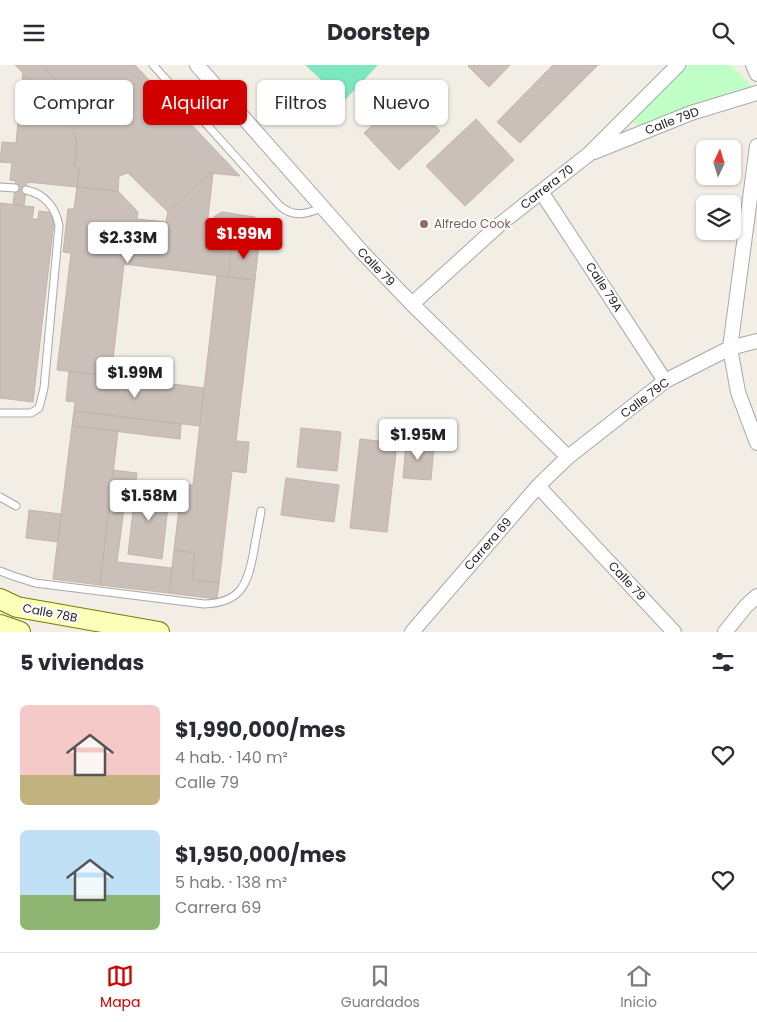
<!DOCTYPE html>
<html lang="es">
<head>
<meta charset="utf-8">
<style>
  :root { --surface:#fff; --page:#f2f2f3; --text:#2b2b33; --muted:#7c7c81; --line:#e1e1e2; --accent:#d10100 }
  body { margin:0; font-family:Poppins,sans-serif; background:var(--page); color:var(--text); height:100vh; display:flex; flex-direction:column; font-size:19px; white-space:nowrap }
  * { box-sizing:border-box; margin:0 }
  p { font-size:16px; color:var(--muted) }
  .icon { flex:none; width:28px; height:28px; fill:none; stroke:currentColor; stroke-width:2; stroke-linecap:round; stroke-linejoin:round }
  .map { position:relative; height:567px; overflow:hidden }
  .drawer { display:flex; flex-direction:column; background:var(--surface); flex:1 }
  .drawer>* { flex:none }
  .banner { position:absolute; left:15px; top:15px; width:500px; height:45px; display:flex; gap:10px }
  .needle { width:32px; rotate:4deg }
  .tools { position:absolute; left:696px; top:75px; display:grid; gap:10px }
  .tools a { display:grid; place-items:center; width:45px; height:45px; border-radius:8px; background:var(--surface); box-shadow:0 1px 4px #0004; font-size:25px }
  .price { position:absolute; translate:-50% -42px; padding:0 11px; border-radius:5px; background:#fff; color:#222; font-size:16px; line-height:32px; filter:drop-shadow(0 1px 2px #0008) }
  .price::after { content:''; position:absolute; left:50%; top:30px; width:15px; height:11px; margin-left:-8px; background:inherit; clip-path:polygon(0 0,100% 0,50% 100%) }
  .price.active { background:var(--accent); color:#fff }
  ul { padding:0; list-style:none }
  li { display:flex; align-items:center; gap:15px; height:125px; padding:0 20px }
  li span { display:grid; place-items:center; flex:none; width:140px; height:100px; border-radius:8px; color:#555 }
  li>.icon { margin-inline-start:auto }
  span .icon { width:60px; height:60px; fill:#fffc; stroke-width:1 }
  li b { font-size:21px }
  h2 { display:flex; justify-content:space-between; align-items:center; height:60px; padding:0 20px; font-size:21px }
  .tag { padding:0 18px; border-radius:8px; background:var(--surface); box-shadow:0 1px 4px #0004; font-size:18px; line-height:45px }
  .tag.active { background:var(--accent); color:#fff }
  header { display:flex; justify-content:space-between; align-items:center; height:65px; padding:0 20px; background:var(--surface); font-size:22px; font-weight:700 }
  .menu { display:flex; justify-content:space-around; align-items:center; height:70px; border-top:1px solid var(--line); background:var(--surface); font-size:14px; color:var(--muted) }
  .menu a { display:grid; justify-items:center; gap:2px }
  .menu .active { color:var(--accent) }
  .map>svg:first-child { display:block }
  .park { fill:#c0ffc6 }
  .pitch { fill:#7de8bf }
  .building { fill:#cac0b9; stroke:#c5b4a7 }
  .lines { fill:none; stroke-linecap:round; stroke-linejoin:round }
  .service-casing { stroke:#a8a8a8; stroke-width:9 }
  .minor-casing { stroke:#a8a8a8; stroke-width:16 }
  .secondary-casing { stroke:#717f00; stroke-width:22 }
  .service { stroke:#fff; stroke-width:7 }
  .minor { stroke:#fff; stroke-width:14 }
  .secondary { stroke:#fbffb7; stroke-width:20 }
  .education-dot { fill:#8d6e63; stroke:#fff; stroke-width:2 }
  .labels { text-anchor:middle; stroke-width:4; stroke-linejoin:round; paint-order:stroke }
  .street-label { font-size:12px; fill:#212121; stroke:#fff }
  .education-label { font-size:12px; fill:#785e54; stroke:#fff; text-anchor:start }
</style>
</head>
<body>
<header><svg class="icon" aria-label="menu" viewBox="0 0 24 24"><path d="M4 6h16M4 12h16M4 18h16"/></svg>Doorstep<svg class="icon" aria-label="search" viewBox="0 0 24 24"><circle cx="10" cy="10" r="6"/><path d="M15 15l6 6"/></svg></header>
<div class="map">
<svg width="757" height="567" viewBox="0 0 757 567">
  <rect width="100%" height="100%" fill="#f2eee6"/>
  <path class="park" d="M686,0h45l22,23 -114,41 -7,-10z"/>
  <path class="pitch" d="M305,0h73l-34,36z"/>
  <path class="building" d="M15,0h27l32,35 -2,7 -1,16z
    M42,0h93l105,111 -30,-3 -42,39 -40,-39 -9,3 -1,15 -41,-4 2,-19 -5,-1 3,-23 -6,-21 1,-16 2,-7z
    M469,0h41l-21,22 -21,-21z
    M553,0h45l-78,78 -23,-21z
    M23,8l48,50 6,21 -3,23 5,1 -2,19 -50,-5 -3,24 -11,-2 3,-23 -6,-1 2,-17 -12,-1 2,-20 14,1z
    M406,29l34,37 -41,39 -35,-37z
    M476,54l38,41 -49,46 -39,-40z
    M210,108h3l-6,53 28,2v5h4l-1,8 -6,-1 -3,37 -105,-13 -13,112 -54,-6 14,-117 -8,-1 5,-43h6l3,-22 41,4 20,21 -1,7 29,3 2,-10z
    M0,138l34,4 -2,12h6l1,-8 16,2 -22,189 -33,-4z
    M222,147l33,5 -1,9 6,1 -1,7 -10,-1v9l-11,-1 1,-8h-4v-5l-22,-1 2,-11z
    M232,175l27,3 -4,37 -26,-3z
    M217,211l38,4 -19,161 13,1 -3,31 -14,-2 -13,112 -27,-3 3,-27 -21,-3 8,-66 11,1z
    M69,306l135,17 -4,38 -126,-15 1,-9 -9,-1z
    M74,346l107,13 -1,15 -108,-13z
    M72,361l46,5 -18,154 -47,-6z
    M301,363l40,4 -4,39 -40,-4z
    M360,374l37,4 -10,89 -37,-4z
    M406,378l28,2 -3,35 -28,-2z
    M113,405l24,3 -2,14 -8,-1 -10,76 55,6 -3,25 -69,-8z
    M286,413l53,7 -5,37 -53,-7z
    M136,420l34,4 -8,70 -34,-5z
    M29,445l32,4 -3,28 -32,-4z
    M174,485l21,3 -3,27 27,3 -2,16 -48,-6z"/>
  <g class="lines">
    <g class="service-casing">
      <path id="service" d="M153,0l127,141c14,12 26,8 42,2
        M0,122l15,1
        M0,348h31l8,-5 5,-20 15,-162c-3,-18 -14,-32 -33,-36
        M0,432l16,9
        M0,506l13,5 22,7 169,21c38,-1 44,-21 50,-54 2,-13 5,-26 7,-39"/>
    </g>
    <g class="minor-casing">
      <path id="minor" d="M197,0l165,187 50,52 156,153
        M753,0l4,9
        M757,81l-27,202 8,44 19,51
        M594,87l97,-39 66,-20
        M542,128l123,188
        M412,239l87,-79 90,-71 89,-89
        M538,421l136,146
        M412,567l126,-146 30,-29 97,-76 65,-33 27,-7
        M725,567l21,-26 11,-10"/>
    </g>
    <g class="secondary-casing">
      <path id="secondary" d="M0,534l17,8 142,25
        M0,560l20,7"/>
    </g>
    <use href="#service" class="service"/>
    <use href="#minor" class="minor"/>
    <use href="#secondary" class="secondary"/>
  </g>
  <circle class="education-dot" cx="424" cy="159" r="5"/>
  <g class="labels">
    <g class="street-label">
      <text transform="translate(672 56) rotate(-21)" y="4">Calle 79D</text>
      <text transform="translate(547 122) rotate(-38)" y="4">Carrera 70</text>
      <text transform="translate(376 202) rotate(46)" y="4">Calle 79</text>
      <text transform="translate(604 222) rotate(57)" y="4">Calle 79A</text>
      <text transform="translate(645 333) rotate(-37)" y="4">Calle 79C</text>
      <text transform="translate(488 479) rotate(-49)" y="4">Carrera 69</text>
      <text transform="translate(627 516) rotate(47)" y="4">Calle 79</text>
      <text transform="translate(50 548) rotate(11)" y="4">Calle 78B</text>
    </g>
    <g class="education-label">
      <text x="434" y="163">Alfredo Cook</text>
    </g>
  </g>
</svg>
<div class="tools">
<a><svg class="needle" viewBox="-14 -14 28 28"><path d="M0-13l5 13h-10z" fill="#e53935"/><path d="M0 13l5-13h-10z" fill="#7c7c81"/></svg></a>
<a><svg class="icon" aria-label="layers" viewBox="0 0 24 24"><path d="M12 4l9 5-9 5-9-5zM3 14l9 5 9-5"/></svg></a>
</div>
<b class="price active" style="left:244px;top:195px">$1.99M</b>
<b class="price" style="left:128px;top:199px">$2.33M</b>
<b class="price" style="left:135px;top:334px">$1.99M</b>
<b class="price" style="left:418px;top:396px">$1.95M</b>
<b class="price" style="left:149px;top:457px">$1.58M</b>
<div class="banner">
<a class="tag">Comprar</a>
<a class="tag active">Alquilar</a>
<a class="tag">Filtros</a>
<a class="tag">Nuevo</a>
</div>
</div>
<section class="drawer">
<h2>5 viviendas<svg class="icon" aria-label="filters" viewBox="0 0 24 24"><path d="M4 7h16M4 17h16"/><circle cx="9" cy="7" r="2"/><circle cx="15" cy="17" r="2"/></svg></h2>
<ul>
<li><span style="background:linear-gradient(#f6c9c9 70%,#c2b280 0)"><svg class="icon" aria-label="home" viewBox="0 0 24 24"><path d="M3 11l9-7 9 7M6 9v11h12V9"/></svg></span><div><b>$1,990,000/mes</b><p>4 hab. · 140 m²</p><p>Calle 79</p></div><svg class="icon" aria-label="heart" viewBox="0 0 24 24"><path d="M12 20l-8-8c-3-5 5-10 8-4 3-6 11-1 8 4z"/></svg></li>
<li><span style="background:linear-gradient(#bfe0f5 65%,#8fb573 0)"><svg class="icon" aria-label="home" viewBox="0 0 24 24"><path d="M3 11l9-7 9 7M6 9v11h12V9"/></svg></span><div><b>$1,950,000/mes</b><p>5 hab. · 138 m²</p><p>Carrera 69</p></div><svg class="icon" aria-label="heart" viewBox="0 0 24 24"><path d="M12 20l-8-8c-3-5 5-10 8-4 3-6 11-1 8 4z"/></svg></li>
</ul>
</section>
<nav class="menu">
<a class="active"><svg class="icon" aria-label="map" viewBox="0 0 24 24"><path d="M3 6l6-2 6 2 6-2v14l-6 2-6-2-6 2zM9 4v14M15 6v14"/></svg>Mapa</a>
<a><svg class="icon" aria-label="saved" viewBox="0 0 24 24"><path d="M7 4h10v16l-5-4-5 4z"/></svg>Guardados</a>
<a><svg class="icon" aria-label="home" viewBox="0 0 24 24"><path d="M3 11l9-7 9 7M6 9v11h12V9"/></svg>Inicio</a>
</nav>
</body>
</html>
